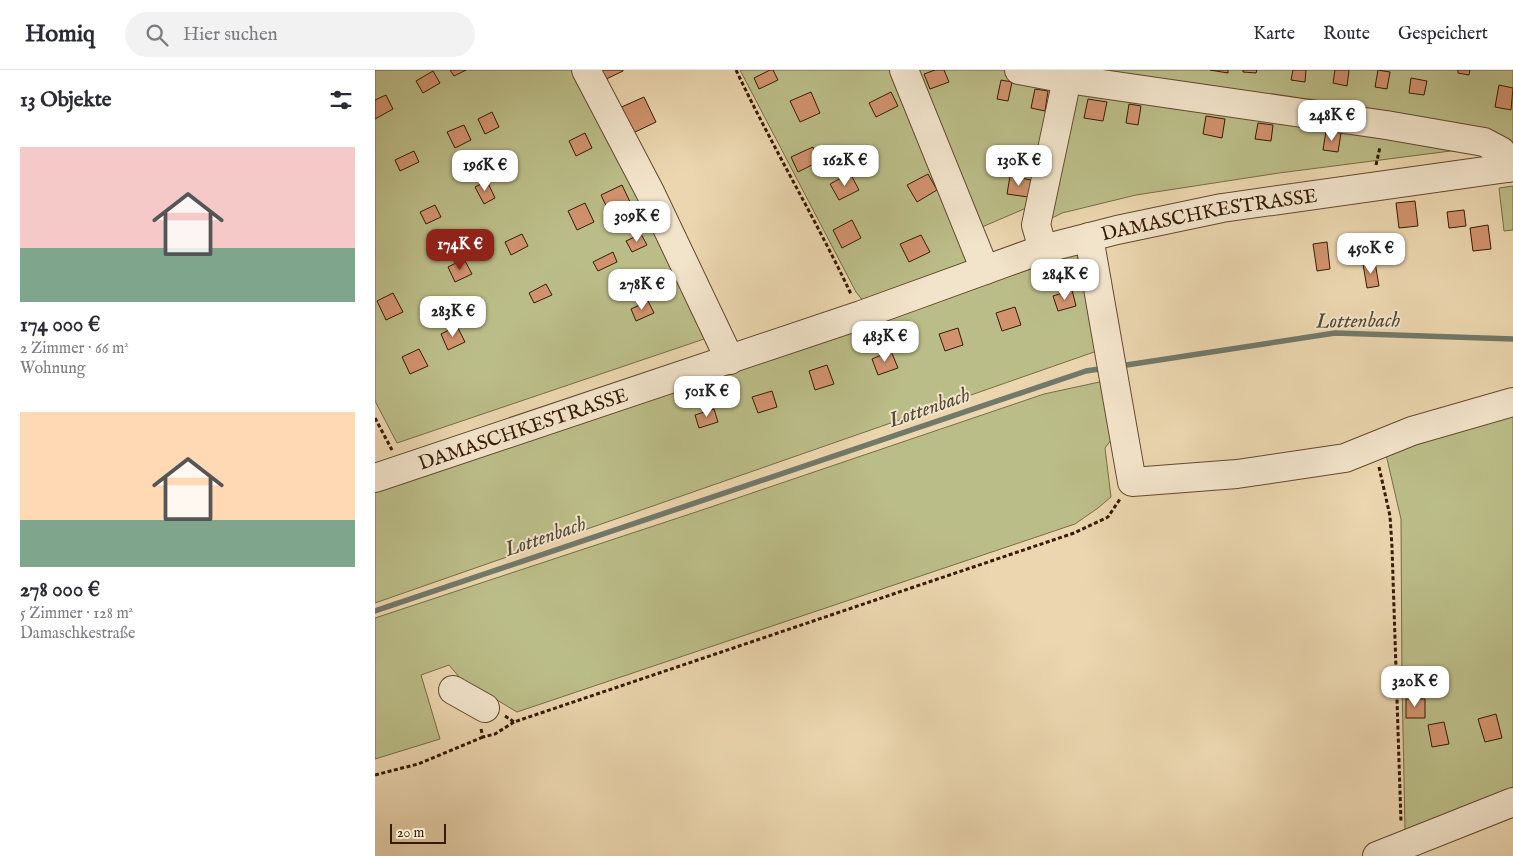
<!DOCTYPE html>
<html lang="de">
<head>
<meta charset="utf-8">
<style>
  :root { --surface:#fff; --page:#f2f2f3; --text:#2b2b33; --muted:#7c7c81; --line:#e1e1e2; --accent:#8f2418 }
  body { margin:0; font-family:"IM FELL English",serif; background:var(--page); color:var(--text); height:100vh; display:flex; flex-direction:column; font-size:19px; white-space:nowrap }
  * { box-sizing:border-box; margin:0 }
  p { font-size:16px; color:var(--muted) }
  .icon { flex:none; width:28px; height:28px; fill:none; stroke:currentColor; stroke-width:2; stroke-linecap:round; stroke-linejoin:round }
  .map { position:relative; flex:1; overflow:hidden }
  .panel { display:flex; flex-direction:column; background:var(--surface); width:375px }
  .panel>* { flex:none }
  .scale { position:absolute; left:15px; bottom:12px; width:56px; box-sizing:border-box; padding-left:5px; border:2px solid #371a01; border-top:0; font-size:14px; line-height:18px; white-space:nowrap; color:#371a01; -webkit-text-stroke:4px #f2e4cb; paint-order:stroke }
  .price { position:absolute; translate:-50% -42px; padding:0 11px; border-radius:10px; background:#fff; color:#222; font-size:16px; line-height:32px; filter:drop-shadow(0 1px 2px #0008) }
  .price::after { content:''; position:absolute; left:50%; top:30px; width:15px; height:11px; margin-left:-8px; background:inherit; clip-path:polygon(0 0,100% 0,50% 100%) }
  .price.active { background:var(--accent); color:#fff }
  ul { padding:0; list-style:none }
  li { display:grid; align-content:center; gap:10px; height:265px; padding:0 20px }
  li span { display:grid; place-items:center; height:155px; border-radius:0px; color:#555 }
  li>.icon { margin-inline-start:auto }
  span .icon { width:90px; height:90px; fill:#fffc; stroke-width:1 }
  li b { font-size:21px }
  h2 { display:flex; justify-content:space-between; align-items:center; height:60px; padding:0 20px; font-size:21px }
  header { display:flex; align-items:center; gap:30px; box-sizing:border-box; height:70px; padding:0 25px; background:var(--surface); border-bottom:1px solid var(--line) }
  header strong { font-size:24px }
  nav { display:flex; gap:28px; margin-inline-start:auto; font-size:18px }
  .search { width:350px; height:45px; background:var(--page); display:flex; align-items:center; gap:12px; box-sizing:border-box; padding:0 18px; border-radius:28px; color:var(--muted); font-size:19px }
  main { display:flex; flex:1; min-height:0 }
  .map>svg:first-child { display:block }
  .green { fill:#bbbd88; stroke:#796c44 }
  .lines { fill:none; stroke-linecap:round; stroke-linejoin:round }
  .stream { stroke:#717969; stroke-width:5.5 }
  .building { fill:#d1936e; stroke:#371a01 }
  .minor-casing { stroke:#64492c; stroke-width:30 }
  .path { stroke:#371a01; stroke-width:3; stroke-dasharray:4 2.5; stroke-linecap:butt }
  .minor { stroke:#f2e4cb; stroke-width:28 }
  .labels { text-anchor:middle; stroke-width:4; stroke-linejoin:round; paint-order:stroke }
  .street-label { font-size:20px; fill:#371a01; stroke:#f2e4cb }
  .water-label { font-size:21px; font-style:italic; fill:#544a35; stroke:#f2e4cb }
</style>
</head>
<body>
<header>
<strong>Homiq</strong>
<div class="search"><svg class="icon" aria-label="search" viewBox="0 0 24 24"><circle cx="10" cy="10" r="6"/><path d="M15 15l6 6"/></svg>Hier suchen</div>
<nav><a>Karte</a><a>Route</a><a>Gespeichert</a></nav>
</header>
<main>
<section class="panel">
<h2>13 Objekte<svg class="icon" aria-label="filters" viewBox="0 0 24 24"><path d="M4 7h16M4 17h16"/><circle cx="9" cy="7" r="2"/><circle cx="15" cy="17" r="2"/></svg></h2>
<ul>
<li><span style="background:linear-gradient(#f6c9c9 65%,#7fa58c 0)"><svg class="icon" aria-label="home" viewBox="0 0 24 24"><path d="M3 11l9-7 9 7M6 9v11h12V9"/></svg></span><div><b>174 000 €</b><p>2 Zimmer · 66 m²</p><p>Wohnung</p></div></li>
<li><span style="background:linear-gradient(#ffd9b3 70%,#7fa58c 0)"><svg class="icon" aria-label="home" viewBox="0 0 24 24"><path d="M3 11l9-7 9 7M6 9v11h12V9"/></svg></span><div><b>278 000 €</b><p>5 Zimmer · 128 m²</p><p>Damaschkestraße</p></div></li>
</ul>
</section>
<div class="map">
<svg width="1138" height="786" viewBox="0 0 1138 786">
  <rect width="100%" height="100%" fill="#ebd6af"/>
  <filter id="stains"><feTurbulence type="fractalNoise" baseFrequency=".004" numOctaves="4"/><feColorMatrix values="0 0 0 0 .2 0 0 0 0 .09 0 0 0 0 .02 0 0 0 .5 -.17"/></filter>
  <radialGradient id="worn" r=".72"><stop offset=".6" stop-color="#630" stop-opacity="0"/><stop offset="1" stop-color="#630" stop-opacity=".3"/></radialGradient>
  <path class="green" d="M0,0h202l130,268 -310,105 -22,-42z
    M365,0h156l80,193 -112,39 -8,-10z
    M541,0h597v73l-234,30 -143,22 -74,18 -18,9 -13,-16 -49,21z
    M1138,116v44l-9,1 -5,-43z
    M702,184l20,97 -722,252v-111l580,-198z
    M729,311l10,55 -9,12 6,49 -13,11 -23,16 -558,188 -57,-34 -11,-13 -28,10 19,64 -65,20v-141l324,-107 345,-117z
    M1138,336v388l-100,40 -8,-5 -3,-147 -1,-163 -17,-73z"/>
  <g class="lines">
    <path class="stream" d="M745,296l215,-33 178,6
      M0,541l711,-240 20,-3"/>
  </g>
  <path class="building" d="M75,0h16l-12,6z
    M222,0h26v1l-21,10z
    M395,0h3l5,10 -19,9 -5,-11z
    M560,0h9l5,12 -19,7 -6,-15z
    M835,0h18v3z
    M868,0h14l-1,3 -13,-1z
    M918,0h13l-1,12 -14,-2z
    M960,0h14l-2,16 -14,-3z
    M1003,0l12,2 -3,17 -12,-2z
    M1083,0h12l-1,5 -11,-2z
    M58,1l7,12 -17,10 -7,-12z
    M1036,8l16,3 -3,14 -15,-2z
    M626,10l11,2 -4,19 -11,-2z
    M1124,15l14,3 -2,22 -16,-3z
    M660,19l13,2 -3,20 -14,-3z
    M436,22l9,21 -20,9 -10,-21z
    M516,22l7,14 -22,11 -7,-14z
    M11,25l7,14 -18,10v-19z
    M269,27l12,25 -27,13 -12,-26z
    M713,29l19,3 -4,19 -19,-3z
    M754,34l12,2 -3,19 -12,-2z
    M117,42l7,15 -14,7 -7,-15z
    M831,46l19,3 -3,19 -19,-4z
    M883,53l15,2 -2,16 -16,-2z
    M89,55l7,15 -16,8 -8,-16z
    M951,61l15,2 -3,19 -15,-2z
    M210,63l7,15 -16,8 -7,-15z
    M438,77l7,14 -22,11 -7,-15z
    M39,81l5,11 -19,9 -5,-11z
    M475,103l9,17 -20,10 -9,-16z
    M553,104l9,16 -20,12 -10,-17z
    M635,106l21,4 -3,17 -21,-3z
    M112,111l8,17 -11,6 -9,-17z
    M247,115l9,19 -21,10 -9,-19z
    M1040,131l3,25 -19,2 -3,-25z
    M210,133l9,19 -17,8 -9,-19z
    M60,135l6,12 -15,7 -6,-12z
    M1089,140l2,16 -17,2 -2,-16z
    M477,150l9,18 -19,10 -9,-18z
    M1113,155l3,24 -18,2 -3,-23z
    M147,164l6,12 -17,9 -6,-13z
    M266,164l6,11 -15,7 -6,-11z
    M546,165l9,17 -21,10 -9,-18z
    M952,172l3,27 -13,2 -4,-27z
    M238,182l4,10 -19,9 -5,-9z
    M89,189l8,15 -17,8 -7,-15z
    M1000,192l4,24 -12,2 -4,-24z
    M171,214l6,11 -18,8 -5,-10z
    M697,220l4,16 -18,5 -5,-15z
    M18,223l10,19 -17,8 -9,-19z
    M273,231l6,12 -18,8 -5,-12z
    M640,237l6,18 -19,6 -6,-18z
    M82,256l8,16 -17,8 -7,-16z
    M583,258l5,17 -18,6 -6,-17z
    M44,279l9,17 -18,8 -8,-17z
    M516,281l7,17 -20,7 -6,-16z
    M452,295l7,19 -19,6 -6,-19z
    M397,321l5,16 -19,6 -6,-16z
    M339,339l4,13 -19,6 -4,-13z
    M1031,629h19v19h-19z
    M1121,644l6,24 -17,4 -7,-23z
    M1069,652l5,22 -17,3 -4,-22z"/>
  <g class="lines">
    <g class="minor-casing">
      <g id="minor">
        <path d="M211,0l64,122 80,168"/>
        <path d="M529,0l81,200"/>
        <path d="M644,0l48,9 319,46 98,17 17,9 6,17"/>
        <path d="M714,167l43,245 105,-8 108,-16 67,-27 101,-29"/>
        <path d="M668,179l-7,-24 31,-146"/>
        <path id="s1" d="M0,408l486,-163 182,-66 74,-19 105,-22 291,-41"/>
        <path d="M78,620l32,18"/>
        <path d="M1002,786l136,-54"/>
      </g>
    </g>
    <path class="path" d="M361,0c36,76 79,148 115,224
      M1001,95l4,-18
      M0,348l17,32
      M1004,397l11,49 2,31 9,275
      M130,646l9,6 560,-189 34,-16 12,-18
      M106,659l2,8 12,-3 19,-12
      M0,705l43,-11 65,-27"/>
    <use href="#minor" class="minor"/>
  </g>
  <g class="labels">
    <g class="street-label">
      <text dy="7" stroke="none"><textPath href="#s1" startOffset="876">DAMASCHKESTRASSE</textPath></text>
      <text dy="7" stroke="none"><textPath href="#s1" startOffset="156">DAMASCHKESTRASSE</textPath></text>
    </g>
    <g class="water-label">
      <text transform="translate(983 250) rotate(-1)" y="7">Lottenbach</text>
      <text transform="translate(554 337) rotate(-19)" y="7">Lottenbach</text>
      <text transform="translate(170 466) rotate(-19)" y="7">Lottenbach</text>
    </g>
  </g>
  <rect width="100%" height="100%" filter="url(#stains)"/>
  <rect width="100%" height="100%" fill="url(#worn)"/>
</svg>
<div class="scale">20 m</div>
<b class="price" style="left:957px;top:72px">248K €</b>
<b class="price" style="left:470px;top:117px">162K €</b>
<b class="price" style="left:644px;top:117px">130K €</b>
<b class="price" style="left:110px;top:122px">196K €</b>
<b class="price" style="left:262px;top:173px">309K €</b>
<b class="price active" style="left:85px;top:201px">174K €</b>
<b class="price" style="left:996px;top:205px">450K €</b>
<b class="price" style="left:690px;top:231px">284K €</b>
<b class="price" style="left:267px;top:241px">278K €</b>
<b class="price" style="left:78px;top:268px">283K €</b>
<b class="price" style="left:510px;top:293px">483K €</b>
<b class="price" style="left:332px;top:348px">501K €</b>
<b class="price" style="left:1040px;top:638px">320K €</b>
</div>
</main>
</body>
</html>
